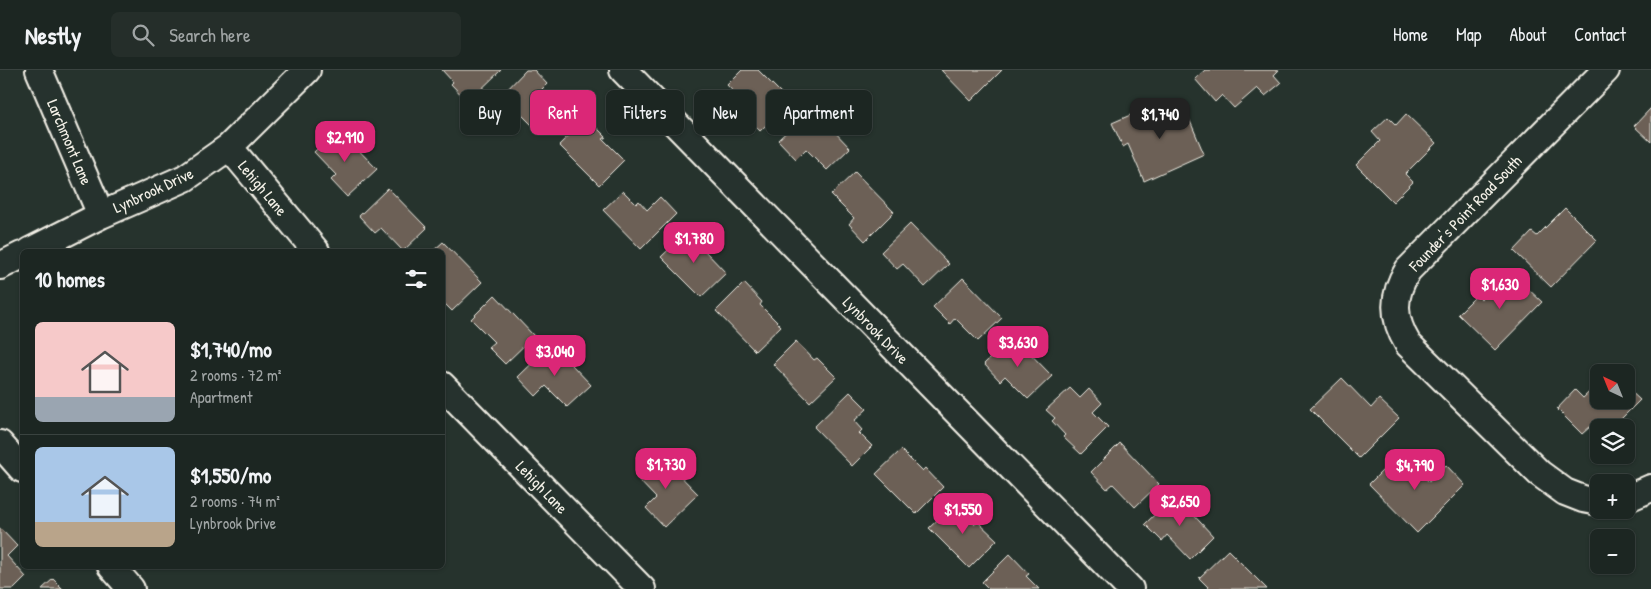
<!DOCTYPE html>
<html lang="en">
<head>
<meta charset="utf-8">
<style>
  :root { --surface:#1c2622; --page:#252e2a; --text:#f1f3f6; --muted:#a0a5a5; --line:#3a4340; --accent:#db2777 }
  body { margin:0; font-family:"Patrick Hand",sans-serif; background:var(--page); color:var(--text); height:100vh; display:flex; flex-direction:column; font-size:19px; white-space:nowrap }
  * { box-sizing:border-box; margin:0 }
  p { font-size:16px; color:var(--muted) }
  .icon { flex:none; width:28px; height:28px; fill:none; stroke:currentColor; stroke-width:2; stroke-linecap:round; stroke-linejoin:round }
  .map { position:relative; flex:1; overflow:hidden }
  .details { position:absolute; left:20px; top:179px; width:425px; height:320px; display:flex; flex-direction:column; background:var(--surface); border-radius:8px; box-shadow:0 1px 4px #0004,0 0 0 1px var(--line) }
  .details>* { flex:none }
  .banner { position:absolute; left:460px; top:20px; width:475px; height:45px; display:flex; gap:10px }
  .needle { width:32px; rotate:317deg }
  .controls { position:absolute; left:1590px; top:294px; display:grid; gap:10px }
  .controls a { display:grid; place-items:center; width:45px; height:45px; border-radius:8px; background:var(--surface); box-shadow:0 1px 4px #0004,0 0 0 1px var(--line); font-size:25px }
  .price { position:absolute; translate:-50% -42px; padding:0 11px; border-radius:10px; background:var(--accent); color:#fff; font-size:16px; line-height:32px; filter:drop-shadow(0 1px 2px #0008) }
  .price::after { content:''; position:absolute; left:50%; top:30px; width:15px; height:11px; margin-left:-8px; background:inherit; clip-path:polygon(0 0,100% 0,50% 100%) }
  .price.on { background:#222; color:#fff }
  ul { padding:0; list-style:none }
  li { display:flex; align-items:center; gap:15px; height:125px; padding:0 15px }
  li+li { border-top:1px solid var(--line) }
  li span { display:grid; place-items:center; flex:none; width:140px; height:100px; border-radius:8px; color:#555 }
  li>.icon { margin-inline-start:auto }
  span .icon { width:60px; height:60px; fill:#fffc; stroke-width:1 }
  li b { font-size:21px }
  h2 { display:flex; justify-content:space-between; align-items:center; height:60px; padding:0 15px; font-size:21px }
  .chip { padding:0 18px; border-radius:8px; background:var(--surface); box-shadow:0 1px 4px #0004,0 0 0 1px var(--line); font-size:18px; line-height:45px }
  .chip.on { background:var(--accent); color:#fff }
  header { display:flex; align-items:center; gap:30px; box-sizing:border-box; height:70px; padding:0 25px; background:var(--surface); border-bottom:1px solid var(--line) }
  header strong { font-size:24px }
  nav { display:flex; gap:28px; margin-inline-start:auto; font-size:18px }
  .search { width:350px; height:45px; background:var(--page); display:flex; align-items:center; gap:12px; box-sizing:border-box; padding:0 18px; border-radius:8px; color:var(--muted); font-size:19px }
  .map>svg:first-child { display:block }
  .building { fill:#6c6056; stroke:#f4f1e8 }
  .lines { fill:none; stroke-linecap:round; stroke-linejoin:round }
  .minor-casing { stroke:#f4f1e8; stroke-width:30 }
  .minor { stroke:#26332d; stroke-width:26 }
  .labels { text-anchor:middle; stroke-width:5; stroke-linejoin:round; paint-order:stroke }
  .street-label { font-size:16px; fill:#f4f1e8; stroke:#26332d }
</style>
</head>
<body>
<header>
<strong>Nestly</strong>
<div class="search"><svg class="icon" aria-label="search" viewBox="0 0 24 24"><circle cx="10" cy="10" r="6"/><path d="M15 15l6 6"/></svg>Search here</div>
<nav><a>Home</a><a>Map</a><a>About</a><a>Contact</a></nav>
</header>
<div class="map">
<svg width="1651" height="519" viewBox="0 0 1651 519">
  <rect width="100%" height="100%" fill="#26332d"/>
  <filter id="ink" filterUnits="userSpaceOnUse"><feTurbulence type="fractalNoise" baseFrequency=".02" numOctaves="2"/><feDisplacementMap in="SourceGraphic" scale="10" xChannelSelector="R" yChannelSelector="G"/><feConvolveMatrix kernelMatrix="1 2 1 2 8 2 1 2 1" color-interpolation-filters="sRGB"/></filter>
  <g filter="url(#ink)">
    <path class="building" d="M442,0h59l-33,32 -17,-18 2,-2z
      M526,0h8l13,14 -5,5 22,23 -23,22 -39,-39z
      M742,0h16l32,32 -30,29 -16,-17 5,-6 -22,-23z
      M941,0h61l-31,31z
      M1205,0h74l-5,5 7,8 -16,13 -8,-8 -23,20 -12,-13 -7,7 -20,-23z
      M1182,32l22,52 -60,27 -16,-37 -5,3 -11,-24 23,-10 3,7 14,-7 5,11 6,-2 -4,-10z
      M812,38l38,40 -23,22 -21,-21 -10,10 -18,-19z
      M1651,38v34l-17,-16z
      M1406,44l30,29 -31,31 8,8 -20,20 -37,-37 24,-24 -8,-9 16,-15 8,8z
      M587,48l19,19 -3,2 21,21 -25,25 -40,-40z
      M338,59l39,40 -30,28 -16,-17 5,-5 -22,-23z
      M855,102l39,40 -29,29 -16,-17 5,-6 -23,-23z
      M388,118l39,40 -24,23 -22,-23 -6,5 -16,-17z
      M623,121l13,13 3,-3 8,9 13,-13 16,17 -35,35 -38,-39z
      M1565,138l32,32 -46,47 -37,-36 18,-19 5,4z
      M910,154l39,40 -24,23 -22,-23 -6,5 -16,-17z
      M689,160l19,19 -3,2 21,22 -25,24 -40,-40z
      M443,172l39,40 -30,29 -10,-10v-50h-9z
      M1509,201l33,31 -47,48 -37,-36 19,-19 4,4z
      M963,208l39,40 -24,23 -23,-23 -5,6 -17,-17z
      M744,213l18,19 -2,3 21,21 -26,25 -39,-40z
      M495,225l39,41 -29,28 -17,-17 6,-5 -23,-23z
      M1013,266l39,40 -24,23 -23,-23 -5,5 -16,-17z
      M796,271l18,19 3,-2 19,19 -26,25 -37,-38z
      M552,274l39,41 -24,22 -21,-21 -10,10 -18,-19z
      M1342,308l29,30 8,-9 20,19 -40,40 -49,-49z
      M1599,313v17h27v-13l14,13 -28,28h-13v6l-8,-8 -9,8 -25,-25 18,-19 8,8z
      M1070,318l10,10 9,-9 13,14 -9,9 15,15 -27,27 -18,-17 2,-2 -13,-14 3,-3 -9,-8z
      M850,322l17,17 -13,12 8,9 -3,3 13,13 -20,20 -38,-39z
      M1120,373l39,41 -24,23 -22,-23 -6,5 -16,-17z
      M901,380l21,21 3,-3 18,19 -27,27 -40,-40z
      M1400,383l29,29 17,-17 19,20 -48,48 -48,-49z
      M659,384l39,40 -34,33 -18,-19 10,-10 -20,-21z
      M1175,425l38,41 -23,23 -23,-24 -5,6 -17,-17z
      M955,433l20,21 3,-2 19,18 -28,28 -40,-40z
      M0,458l17,18 -10,10 19,21 -12,12h-14z
      M1228,480l39,39h-57l-11,-11z
      M1010,484l19,20 -3,2 13,13h-50l-7,-7z
      M53,509l10,10h-21z"/>
    <g class="lines">
      <g class="minor-casing">
        <path id="minor" d="M39,0l62,145
          M623,0l507,519
          M229,77l87,104
          M30,181l71,-36 84,-37 44,-31 78,-77
          M0,196l22,-11
          M442,315l200,204
          M0,374l22,25
          M1626,429l25,-11
          M1599,432l-16,-3 -18,-7 -26,-19 -131,-129c-16,-26 -16,-49 0,-74l198,-200
          M111,496l20,23"/>
      </g>
      <use href="#minor" class="minor"/>
    </g>
  </g>
  <g class="labels">
    <g class="street-label">
      <text transform="translate(70 72) rotate(67)" y="6">Larchmont Lane</text>
      <text transform="translate(263 118) rotate(50)" y="6">Lehigh Lane</text>
      <text transform="translate(153 120) rotate(-25)" y="6">Lynbrook Drive</text>
      <text transform="translate(1465 143) rotate(-46)" y="6">Founder's Point Road South</text>
      <text transform="translate(876 260) rotate(46)" y="6">Lynbrook Drive</text>
      <text transform="translate(542 417) rotate(46)" y="6">Lehigh Lane</text>
    </g>
  </g>
</svg>
<div class="controls">
<a><svg class="needle" viewBox="-14 -14 28 28"><path d="M0-13l5 13h-10z" fill="#e53935"/><path d="M0 13l5-13h-10z" fill="#a0a5a5"/></svg></a>
<a><svg class="icon" aria-label="layers" viewBox="0 0 24 24"><path d="M12 4l9 5-9 5-9-5zM3 14l9 5 9-5"/></svg></a>
<a>+</a>
<a>−</a>
</div>
<b class="price on" style="left:1160px;top:70px">$1,740</b>
<b class="price" style="left:345px;top:93px">$2,910</b>
<b class="price" style="left:694px;top:194px">$1,780</b>
<b class="price" style="left:1500px;top:240px">$1,630</b>
<b class="price" style="left:1018px;top:298px">$3,630</b>
<b class="price" style="left:555px;top:307px">$3,040</b>
<b class="price" style="left:666px;top:420px">$1,730</b>
<b class="price" style="left:1415px;top:421px">$4,790</b>
<b class="price" style="left:1180px;top:457px">$2,650</b>
<b class="price" style="left:963px;top:465px">$1,550</b>
<div class="banner">
<a class="chip">Buy</a>
<a class="chip on">Rent</a>
<a class="chip">Filters</a>
<a class="chip">New</a>
<a class="chip">Apartment</a>
</div>
<section class="details">
<h2>10 homes<svg class="icon" aria-label="filters" viewBox="0 0 24 24"><path d="M4 7h16M4 17h16"/><circle cx="9" cy="7" r="2"/><circle cx="15" cy="17" r="2"/></svg></h2>
<ul>
<li><span style="background:linear-gradient(#f6c9c9 75%,#9aa5b1 0)"><svg class="icon" aria-label="home" viewBox="0 0 24 24"><path d="M3 11l9-7 9 7M6 9v11h12V9"/></svg></span><div><b>$1,740/mo</b><p>2 rooms · 72 m²</p><p>Apartment</p></div></li>
<li><span style="background:linear-gradient(#a9c7e8 75%,#b9a48a 0)"><svg class="icon" aria-label="home" viewBox="0 0 24 24"><path d="M3 11l9-7 9 7M6 9v11h12V9"/></svg></span><div><b>$1,550/mo</b><p>2 rooms · 74 m²</p><p>Lynbrook Drive</p></div></li>
</ul>
</section>
</div>
</body>
</html>
